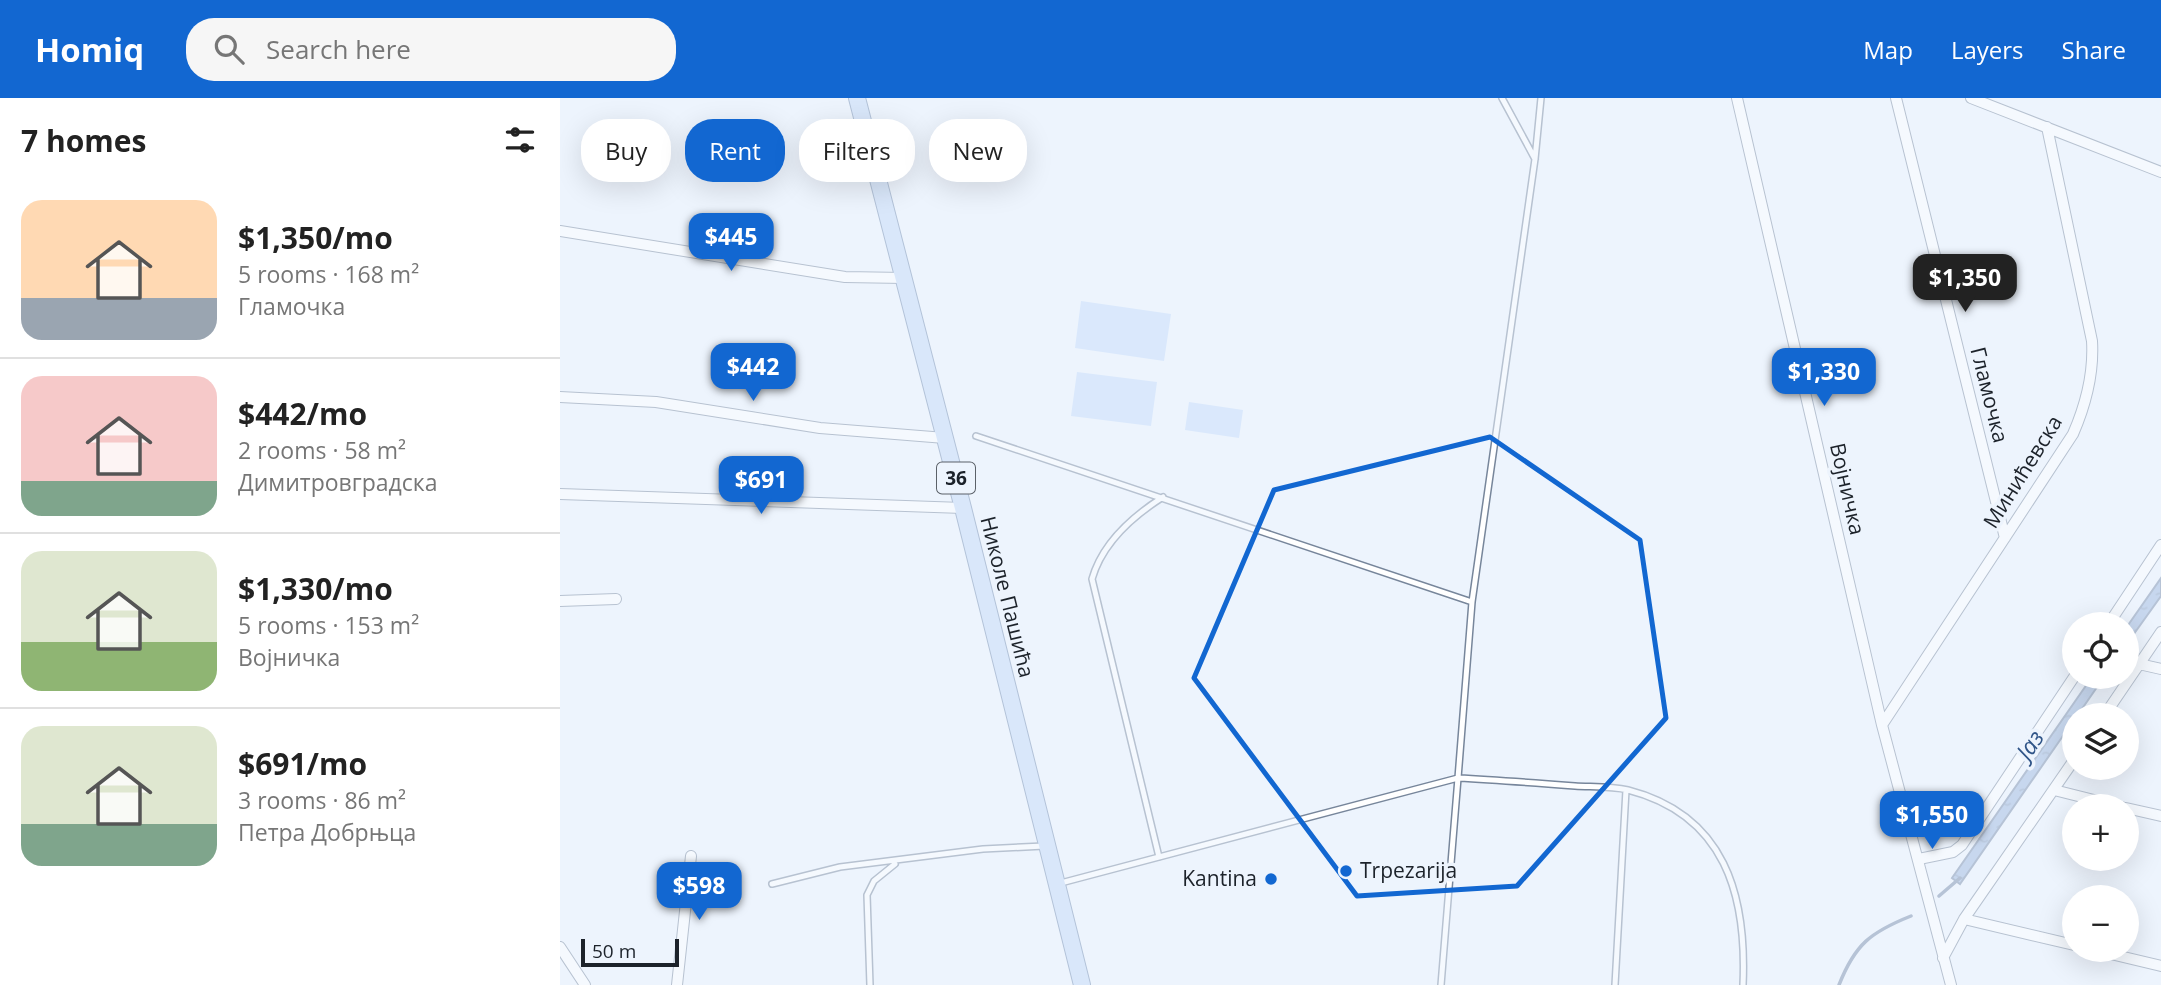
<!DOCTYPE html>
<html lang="en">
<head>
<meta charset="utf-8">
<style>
  :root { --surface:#fff; --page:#f6f6f6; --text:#222; --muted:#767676; --line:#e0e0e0; --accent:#1267d1 }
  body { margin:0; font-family:"Open Sans",sans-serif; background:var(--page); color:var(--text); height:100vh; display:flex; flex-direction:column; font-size:26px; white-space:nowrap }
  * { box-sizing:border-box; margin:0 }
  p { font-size:23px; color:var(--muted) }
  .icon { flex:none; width:38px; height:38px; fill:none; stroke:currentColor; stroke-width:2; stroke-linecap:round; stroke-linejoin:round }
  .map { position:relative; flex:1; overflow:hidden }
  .drawer { display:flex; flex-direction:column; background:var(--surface); width:560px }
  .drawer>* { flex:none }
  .hud { position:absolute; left:21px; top:21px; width:665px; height:63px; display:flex; gap:14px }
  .tools { position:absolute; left:1502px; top:514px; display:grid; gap:14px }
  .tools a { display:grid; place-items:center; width:77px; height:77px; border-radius:50%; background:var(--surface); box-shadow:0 7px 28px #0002; font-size:35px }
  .scale { position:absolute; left:21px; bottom:18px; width:98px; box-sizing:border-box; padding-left:7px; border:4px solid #1c222a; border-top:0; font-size:19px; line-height:24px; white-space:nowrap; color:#1c222a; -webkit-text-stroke:5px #edf4fd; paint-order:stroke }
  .price { position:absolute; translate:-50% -60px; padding:0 16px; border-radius:14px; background:var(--accent); color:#fff; font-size:23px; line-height:46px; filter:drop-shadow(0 2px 4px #0008) }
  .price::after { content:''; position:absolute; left:50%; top:42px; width:21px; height:16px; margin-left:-10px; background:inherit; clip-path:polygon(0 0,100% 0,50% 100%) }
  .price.selected { background:#222; color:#fff }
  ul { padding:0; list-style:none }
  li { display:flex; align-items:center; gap:21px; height:175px; padding:0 21px }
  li+li { border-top:2px solid var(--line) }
  li span { display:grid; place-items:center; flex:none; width:196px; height:140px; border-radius:21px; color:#555 }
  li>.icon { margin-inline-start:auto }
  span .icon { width:84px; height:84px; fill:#fffc; stroke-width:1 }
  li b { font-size:30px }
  h2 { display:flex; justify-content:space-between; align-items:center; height:84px; padding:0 21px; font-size:30px }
  .pill { padding:0 24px; border-radius:28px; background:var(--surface); box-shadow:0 7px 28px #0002; font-size:24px; line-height:63px }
  .pill.selected { background:var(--accent); color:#fff }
  header { display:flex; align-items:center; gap:42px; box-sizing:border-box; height:98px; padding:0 35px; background:var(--accent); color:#fff }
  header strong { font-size:33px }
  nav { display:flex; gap:38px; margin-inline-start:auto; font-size:24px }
  .search { width:490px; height:63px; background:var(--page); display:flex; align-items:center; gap:18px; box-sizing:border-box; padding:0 24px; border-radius:28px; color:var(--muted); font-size:26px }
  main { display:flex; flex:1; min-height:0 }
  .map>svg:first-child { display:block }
  .pitch { fill:#c3dafa }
  .water { fill:url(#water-ripples); stroke:#7488a7; stroke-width:2 }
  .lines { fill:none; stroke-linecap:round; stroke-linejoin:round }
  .stream { stroke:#7488a7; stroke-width:3.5 }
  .service-casing { stroke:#77869b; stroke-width:8 }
  .minor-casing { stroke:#77869b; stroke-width:12 }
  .primary-casing { stroke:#6d87ac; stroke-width:18 }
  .service { stroke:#fff; stroke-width:5 }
  .minor { stroke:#fff; stroke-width:10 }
  .primary { stroke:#c2d8f7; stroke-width:16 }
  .marked { fill:none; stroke:#1267d1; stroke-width:5; stroke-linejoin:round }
  .poi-dot { fill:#1267d1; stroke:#edf4fd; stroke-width:2.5 }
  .labels { text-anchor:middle; stroke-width:7; stroke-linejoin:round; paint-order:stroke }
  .shield { fill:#edf4fd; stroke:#5b6169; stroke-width:2 }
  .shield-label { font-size:19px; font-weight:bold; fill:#1c222a }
  .street-label { font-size:21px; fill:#1c222a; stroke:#edf4fd }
  .poi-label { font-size:21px; fill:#1c222a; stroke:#edf4fd; text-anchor:start }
  .water-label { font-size:23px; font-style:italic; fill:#305588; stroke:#edf4fd }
</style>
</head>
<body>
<header>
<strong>Homiq</strong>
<div class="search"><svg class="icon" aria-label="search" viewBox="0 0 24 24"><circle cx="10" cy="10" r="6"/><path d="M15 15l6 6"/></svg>Search here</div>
<nav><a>Map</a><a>Layers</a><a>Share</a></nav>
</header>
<main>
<section class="drawer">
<h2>7 homes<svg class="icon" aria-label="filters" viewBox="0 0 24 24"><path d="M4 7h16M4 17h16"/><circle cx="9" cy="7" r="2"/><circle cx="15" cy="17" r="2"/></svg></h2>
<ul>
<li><span style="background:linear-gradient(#ffd9b3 70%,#9aa5b1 0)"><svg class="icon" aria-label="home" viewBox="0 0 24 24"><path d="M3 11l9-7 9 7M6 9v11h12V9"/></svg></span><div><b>$1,350/mo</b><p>5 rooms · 168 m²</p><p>Гламочка</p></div></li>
<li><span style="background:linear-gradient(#f6c9c9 75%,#7fa58c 0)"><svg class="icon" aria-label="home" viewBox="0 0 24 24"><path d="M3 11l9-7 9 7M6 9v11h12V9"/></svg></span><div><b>$442/mo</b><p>2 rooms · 58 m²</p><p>Димитровградска</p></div></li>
<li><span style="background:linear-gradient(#dfe7d0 65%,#8fb573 0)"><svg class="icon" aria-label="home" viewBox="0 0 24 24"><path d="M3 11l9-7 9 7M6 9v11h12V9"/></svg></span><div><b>$1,330/mo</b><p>5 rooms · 153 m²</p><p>Војничка</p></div></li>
<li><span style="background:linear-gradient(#dfe7d0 70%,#7fa58c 0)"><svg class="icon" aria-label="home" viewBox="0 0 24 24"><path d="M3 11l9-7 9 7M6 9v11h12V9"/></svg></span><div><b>$691/mo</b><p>3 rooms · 86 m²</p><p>Петра Добрњца</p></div></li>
</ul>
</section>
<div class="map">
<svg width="1601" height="887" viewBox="0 0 1601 887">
  <defs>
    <pattern id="water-ripples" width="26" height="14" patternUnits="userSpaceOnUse" patternTransform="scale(1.75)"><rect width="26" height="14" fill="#99b4dc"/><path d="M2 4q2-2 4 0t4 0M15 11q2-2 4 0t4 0" fill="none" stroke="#839abd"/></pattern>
  </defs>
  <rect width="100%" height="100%" fill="#edf4fd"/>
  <path class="pitch" d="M521,203l90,13 -7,47 -89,-13z
    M517,274l80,10 -6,44 -80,-10z
    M629,304l54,8 -4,28 -54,-8z"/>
  <path class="water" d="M1601,480v18l-35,49v-17z
    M1532,579h12l-27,39h-3v4l-114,164 -8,-6z"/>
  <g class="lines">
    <path class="stream" d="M1379,798l21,-18
      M1279,887c16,-41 32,-53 72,-69"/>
    <g class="service-casing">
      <path id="service" d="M942,0l33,61
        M416,338l496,166
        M599,759l-67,-278c10,-35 41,-63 71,-82
        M212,786l68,-17 143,-18 61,-3
        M497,786l401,-106 14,-176 63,-443 6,-61
        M310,887l-3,-90 7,-14 21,-17
        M881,887l17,-207c39,2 78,5 117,8 17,1 36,0 53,4 97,25 119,105 115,195
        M1055,887l11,-195"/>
    </g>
    <g class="minor-casing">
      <path id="minor" d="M1177,0l145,627 69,260
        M1336,0l109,440
        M1411,0l190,74
        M0,133l285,46 59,1
        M0,299l96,5 164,26 125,10
        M0,396l403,14
        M0,503l56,-2
        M1548,527l53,-80
        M1579,566l22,5
        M1544,618l57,-84
        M1322,627l191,-291c13,-30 21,-60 19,-93l-45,-214
        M1494,692l68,17
        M1566,710l35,8
        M1359,761l34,-7 9,-7 112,-168
        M1404,821l110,26
        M0,849l25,38
        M1534,852l67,16
        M1383,860l21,-39 110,-159
        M117,887l14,-129"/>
    </g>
    <g class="primary-casing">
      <path id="primary" d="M297,0l106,410 119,477"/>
    </g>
    <use href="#service" class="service"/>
    <use href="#minor" class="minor"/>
    <use href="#primary" class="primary"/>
  </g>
  <path d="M0 0H1601V887H0ZM930,339l150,103 26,178 -149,168 -160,10 -163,-218 80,-188z" fill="#edf4fd" fill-opacity=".55" fill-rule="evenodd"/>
  <path class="marked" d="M930,339l150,103 26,178 -149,168 -160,10 -163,-218 80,-188z"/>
  <g class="poi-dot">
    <circle cx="786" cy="773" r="7"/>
    <circle cx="711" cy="781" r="7"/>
  </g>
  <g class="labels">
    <rect class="shield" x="377" y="364.5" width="38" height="31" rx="5"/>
    <g class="shield-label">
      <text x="396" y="387">36</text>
    </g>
    <g class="street-label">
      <text transform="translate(1429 297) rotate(76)" y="7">Гламочка</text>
      <text transform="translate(1463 374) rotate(-58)" y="7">Минићевска</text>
      <text transform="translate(1287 391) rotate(77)" y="7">Војничка</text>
      <text transform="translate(447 499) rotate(76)" y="7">Николе Пашића</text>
    </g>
    <g class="poi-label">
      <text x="800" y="780">Trpezarija</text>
      <text x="697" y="788" text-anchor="end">Kantina</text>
    </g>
    <g class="water-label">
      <text transform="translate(1470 647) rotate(-56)" y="8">Јаз</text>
    </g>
  </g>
</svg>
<div class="tools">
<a><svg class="icon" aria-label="locate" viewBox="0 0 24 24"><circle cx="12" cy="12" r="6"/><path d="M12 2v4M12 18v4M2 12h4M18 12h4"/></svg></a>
<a><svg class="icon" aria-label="layers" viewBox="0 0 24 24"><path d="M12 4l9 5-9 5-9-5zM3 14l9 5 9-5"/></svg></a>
<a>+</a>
<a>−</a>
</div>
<div class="scale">50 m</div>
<b class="price" style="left:171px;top:175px">$445</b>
<b class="price selected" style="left:1405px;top:216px">$1,350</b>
<b class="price" style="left:193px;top:305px">$442</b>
<b class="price" style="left:1264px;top:310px">$1,330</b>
<b class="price" style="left:201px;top:418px">$691</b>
<b class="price" style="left:1372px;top:753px">$1,550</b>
<b class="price" style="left:139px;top:824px">$598</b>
<div class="hud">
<a class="pill">Buy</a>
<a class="pill selected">Rent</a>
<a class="pill">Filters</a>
<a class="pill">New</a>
</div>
</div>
</main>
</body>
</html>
